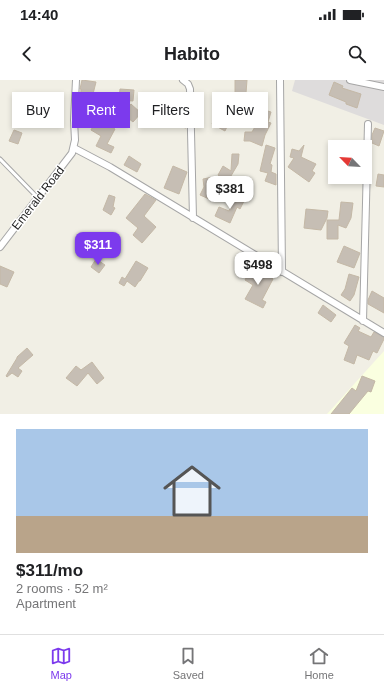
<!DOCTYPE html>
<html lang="en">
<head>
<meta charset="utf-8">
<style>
  :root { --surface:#fff; --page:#f2f2f2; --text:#202124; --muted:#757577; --line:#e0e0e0; --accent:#7c3aed }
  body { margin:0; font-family:Helvetica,sans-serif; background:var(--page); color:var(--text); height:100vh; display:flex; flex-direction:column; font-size:15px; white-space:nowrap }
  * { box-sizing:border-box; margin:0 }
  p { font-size:13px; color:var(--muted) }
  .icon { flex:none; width:22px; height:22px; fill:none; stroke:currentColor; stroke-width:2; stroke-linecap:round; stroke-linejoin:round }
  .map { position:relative; height:334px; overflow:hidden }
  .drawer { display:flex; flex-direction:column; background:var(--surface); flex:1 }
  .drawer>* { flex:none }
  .banner { position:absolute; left:12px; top:12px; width:360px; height:36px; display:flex; gap:8px }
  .needle { width:26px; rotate:295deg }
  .fabs { position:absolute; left:328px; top:60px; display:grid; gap:8px }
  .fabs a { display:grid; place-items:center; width:44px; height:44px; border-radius:0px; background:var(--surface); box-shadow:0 2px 6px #0003; font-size:20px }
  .price { position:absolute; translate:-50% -34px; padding:0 9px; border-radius:8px; background:#fff; color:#222; font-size:13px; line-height:26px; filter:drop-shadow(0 1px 2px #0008) }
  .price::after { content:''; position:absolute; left:50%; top:24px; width:12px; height:9px; margin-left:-6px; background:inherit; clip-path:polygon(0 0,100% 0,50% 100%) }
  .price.active { background:var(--accent); color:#fff }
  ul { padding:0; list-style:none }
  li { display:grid; align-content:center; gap:8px; height:212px; padding:0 16px }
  li span { display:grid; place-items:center; height:124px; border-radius:0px; color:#555 }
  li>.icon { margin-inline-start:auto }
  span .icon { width:72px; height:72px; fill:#fffc; stroke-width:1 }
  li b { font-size:17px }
  .chip { padding:0 14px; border-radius:0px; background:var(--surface); box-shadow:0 2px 6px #0003; font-size:14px; line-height:36px }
  .chip.active { background:var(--accent); color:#fff }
  .status { display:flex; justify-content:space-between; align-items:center; height:28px; padding:0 20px; background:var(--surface); direction:ltr }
  .status svg { height:11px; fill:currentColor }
  header { display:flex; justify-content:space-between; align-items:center; height:52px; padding:0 16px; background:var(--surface); font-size:18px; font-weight:800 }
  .menu { display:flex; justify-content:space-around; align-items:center; height:56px; border-top:1px solid var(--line); background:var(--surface); font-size:11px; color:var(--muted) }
  .menu a { display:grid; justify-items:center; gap:2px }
  .menu .active { color:var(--accent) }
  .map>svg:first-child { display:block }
  .residential { fill:#dedcdc }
  .education { fill:#faffe0 }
  .building { fill:#c6beb4; stroke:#c4b8a6 }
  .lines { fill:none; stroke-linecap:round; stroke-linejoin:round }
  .service-casing { stroke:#a6a6a6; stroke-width:5 }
  .minor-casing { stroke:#a6a6a6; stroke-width:8 }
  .service { stroke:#fff; stroke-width:3 }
  .minor { stroke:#fff; stroke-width:6 }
  .labels { text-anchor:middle; stroke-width:3; stroke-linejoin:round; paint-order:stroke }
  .street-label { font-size:12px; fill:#1f1f1f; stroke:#fff }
</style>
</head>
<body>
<div class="status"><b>14:40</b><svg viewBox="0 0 49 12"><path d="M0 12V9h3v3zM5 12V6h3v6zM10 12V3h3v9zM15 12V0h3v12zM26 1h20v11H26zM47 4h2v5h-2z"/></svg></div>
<header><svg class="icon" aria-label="back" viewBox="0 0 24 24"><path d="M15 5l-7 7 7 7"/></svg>Habito<svg class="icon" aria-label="search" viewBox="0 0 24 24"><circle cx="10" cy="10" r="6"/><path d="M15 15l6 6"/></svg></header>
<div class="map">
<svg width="384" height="334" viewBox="0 0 384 334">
  <rect width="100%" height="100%" fill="#f1efe5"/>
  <path class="residential" d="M295,0h89v45l-92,-34z"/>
  <path class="education" d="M384,271v63h-57l47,-52z"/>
  <path class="building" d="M82,0l14,2 -3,12 10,1 -2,16 -21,-1 1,-21h-1z
    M235,0h12l-1,13 7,3 -4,11 -11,-4 -13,28 -13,-7 6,-10 5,3 6,-15v-7h6z
    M334,2l9,4 -1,2 19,6 -4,14 -11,-4v-2l-17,-7z
    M120,9l14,1 -1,11 -14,-1z
    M160,17l6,5 -6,9 -7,-5z
    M131,24l10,9 -8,9 -10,-8z
    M258,28l13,4 -3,10 3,1 -6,12 -3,11 -12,-5h-6l1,-9h7l4,-7 2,-7 -3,-1z
    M173,32l13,4v12l-16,-4z
    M97,39l18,10 -8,15 7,3 -3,6 -15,-7 5,-10 -10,-6z
    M375,48l9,3 -5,15 -7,-3v-8z
    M14,50l8,3 -4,11 -9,-3z
    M266,65l9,3 -5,16 2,1 -1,7 5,2v11l-11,-4 3,-8 -8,-2z
    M304,65l-3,12 15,7 -4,7 3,2 -6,9 -21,-15 6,-9 -4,-1 2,-8 7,2z
    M232,74h7l-1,10 -10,17 -10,-6 5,-9 8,5z
    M129,76l12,8 -4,8 -13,-7z
    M173,86l14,6 -8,22 -15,-6z
    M378,94l6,1v12l-8,-1z
    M213,97l3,20 -2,4 -14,-6 4,-8 -1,-8z
    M145,114l11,6 -12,16 12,11 -14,16 -9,-8 5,-7 -12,-10z
    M109,115l6,2 -2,10 2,1 -4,7 -8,-5z
    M236,115l9,4 -5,10 -3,-2 -7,16 -15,-7 4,-9 10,4z
    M341,122l12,1 -2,15 -5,10 -8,-3v14h-11v-19h12z
    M306,129l22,2 -1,7 -6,12 -17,-2z
    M344,166l16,7 -6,15 -17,-6z
    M96,179l9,6 -6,8 -8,-6z
    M136,181l12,7 -8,13h-1l-4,6 -8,-6 -3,5 -5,-3 3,-6 3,2z
    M260,185l8,3 -2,7 7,4 -11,21 4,2 -3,6 -18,-9 8,-14 -8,-5 6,-12 8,4z
    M0,186l14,6 -7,15 -7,-3z
    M349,194l10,3 -5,18 -4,6 -9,-6 4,-6z
    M372,211l12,7v15l-16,-9v-4z
    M323,225l13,10 -5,7 -13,-9z
    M355,245l5,3 -2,3 13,6 3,-5 10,5v2l-7,14 -4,-2 -4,9 -12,-5 -3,9 -10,-4 5,-14 -5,-3z
    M27,268l6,7 -15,13 4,3 -4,6 -6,-4 -5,4 -1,-1 11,-18v-1z
    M92,282l12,16 -7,6 -9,-11 -11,13 -11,-8 10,-12 5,4z
    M362,296l13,5 -4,11 -3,-1 -19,23h-18l21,-26 4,3z"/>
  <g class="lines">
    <g class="service-casing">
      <path id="service" d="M0,79l37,38"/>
    </g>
    <g class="minor-casing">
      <path id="minor" d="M183,0l5,4 2,5 3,129
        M280,0l2,192
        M350,0l34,7
        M74,68l36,19 274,166
        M0,167l72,-94 3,-13 -1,-20 2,-40
        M363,241l5,-197"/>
    </g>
    <use href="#service" class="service"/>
    <use href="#minor" class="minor"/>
  </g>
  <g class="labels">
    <g class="street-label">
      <text transform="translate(38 118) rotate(-52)" y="4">Emerald Road</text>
    </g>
  </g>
</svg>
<div class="fabs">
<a><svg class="needle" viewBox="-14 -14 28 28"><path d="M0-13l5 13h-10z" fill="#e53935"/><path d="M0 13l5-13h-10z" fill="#757577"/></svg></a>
</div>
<b class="price" style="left:230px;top:130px">$381</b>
<b class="price active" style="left:98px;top:186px">$311</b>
<b class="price" style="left:258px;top:206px">$498</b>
<div class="banner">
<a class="chip">Buy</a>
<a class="chip active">Rent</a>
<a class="chip">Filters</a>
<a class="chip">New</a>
</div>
</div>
<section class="drawer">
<ul>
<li><span style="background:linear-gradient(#a9c7e8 70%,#b9a48a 0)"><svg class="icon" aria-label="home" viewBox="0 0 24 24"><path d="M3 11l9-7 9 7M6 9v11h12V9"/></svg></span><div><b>$311/mo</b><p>2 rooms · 52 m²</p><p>Apartment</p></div></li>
</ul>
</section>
<nav class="menu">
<a class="active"><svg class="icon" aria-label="map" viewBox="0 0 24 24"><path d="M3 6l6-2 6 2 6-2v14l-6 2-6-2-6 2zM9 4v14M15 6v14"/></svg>Map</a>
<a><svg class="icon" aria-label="saved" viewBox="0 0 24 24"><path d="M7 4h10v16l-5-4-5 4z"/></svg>Saved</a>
<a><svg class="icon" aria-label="home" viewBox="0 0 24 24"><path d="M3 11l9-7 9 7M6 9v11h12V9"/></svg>Home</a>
</nav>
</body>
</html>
